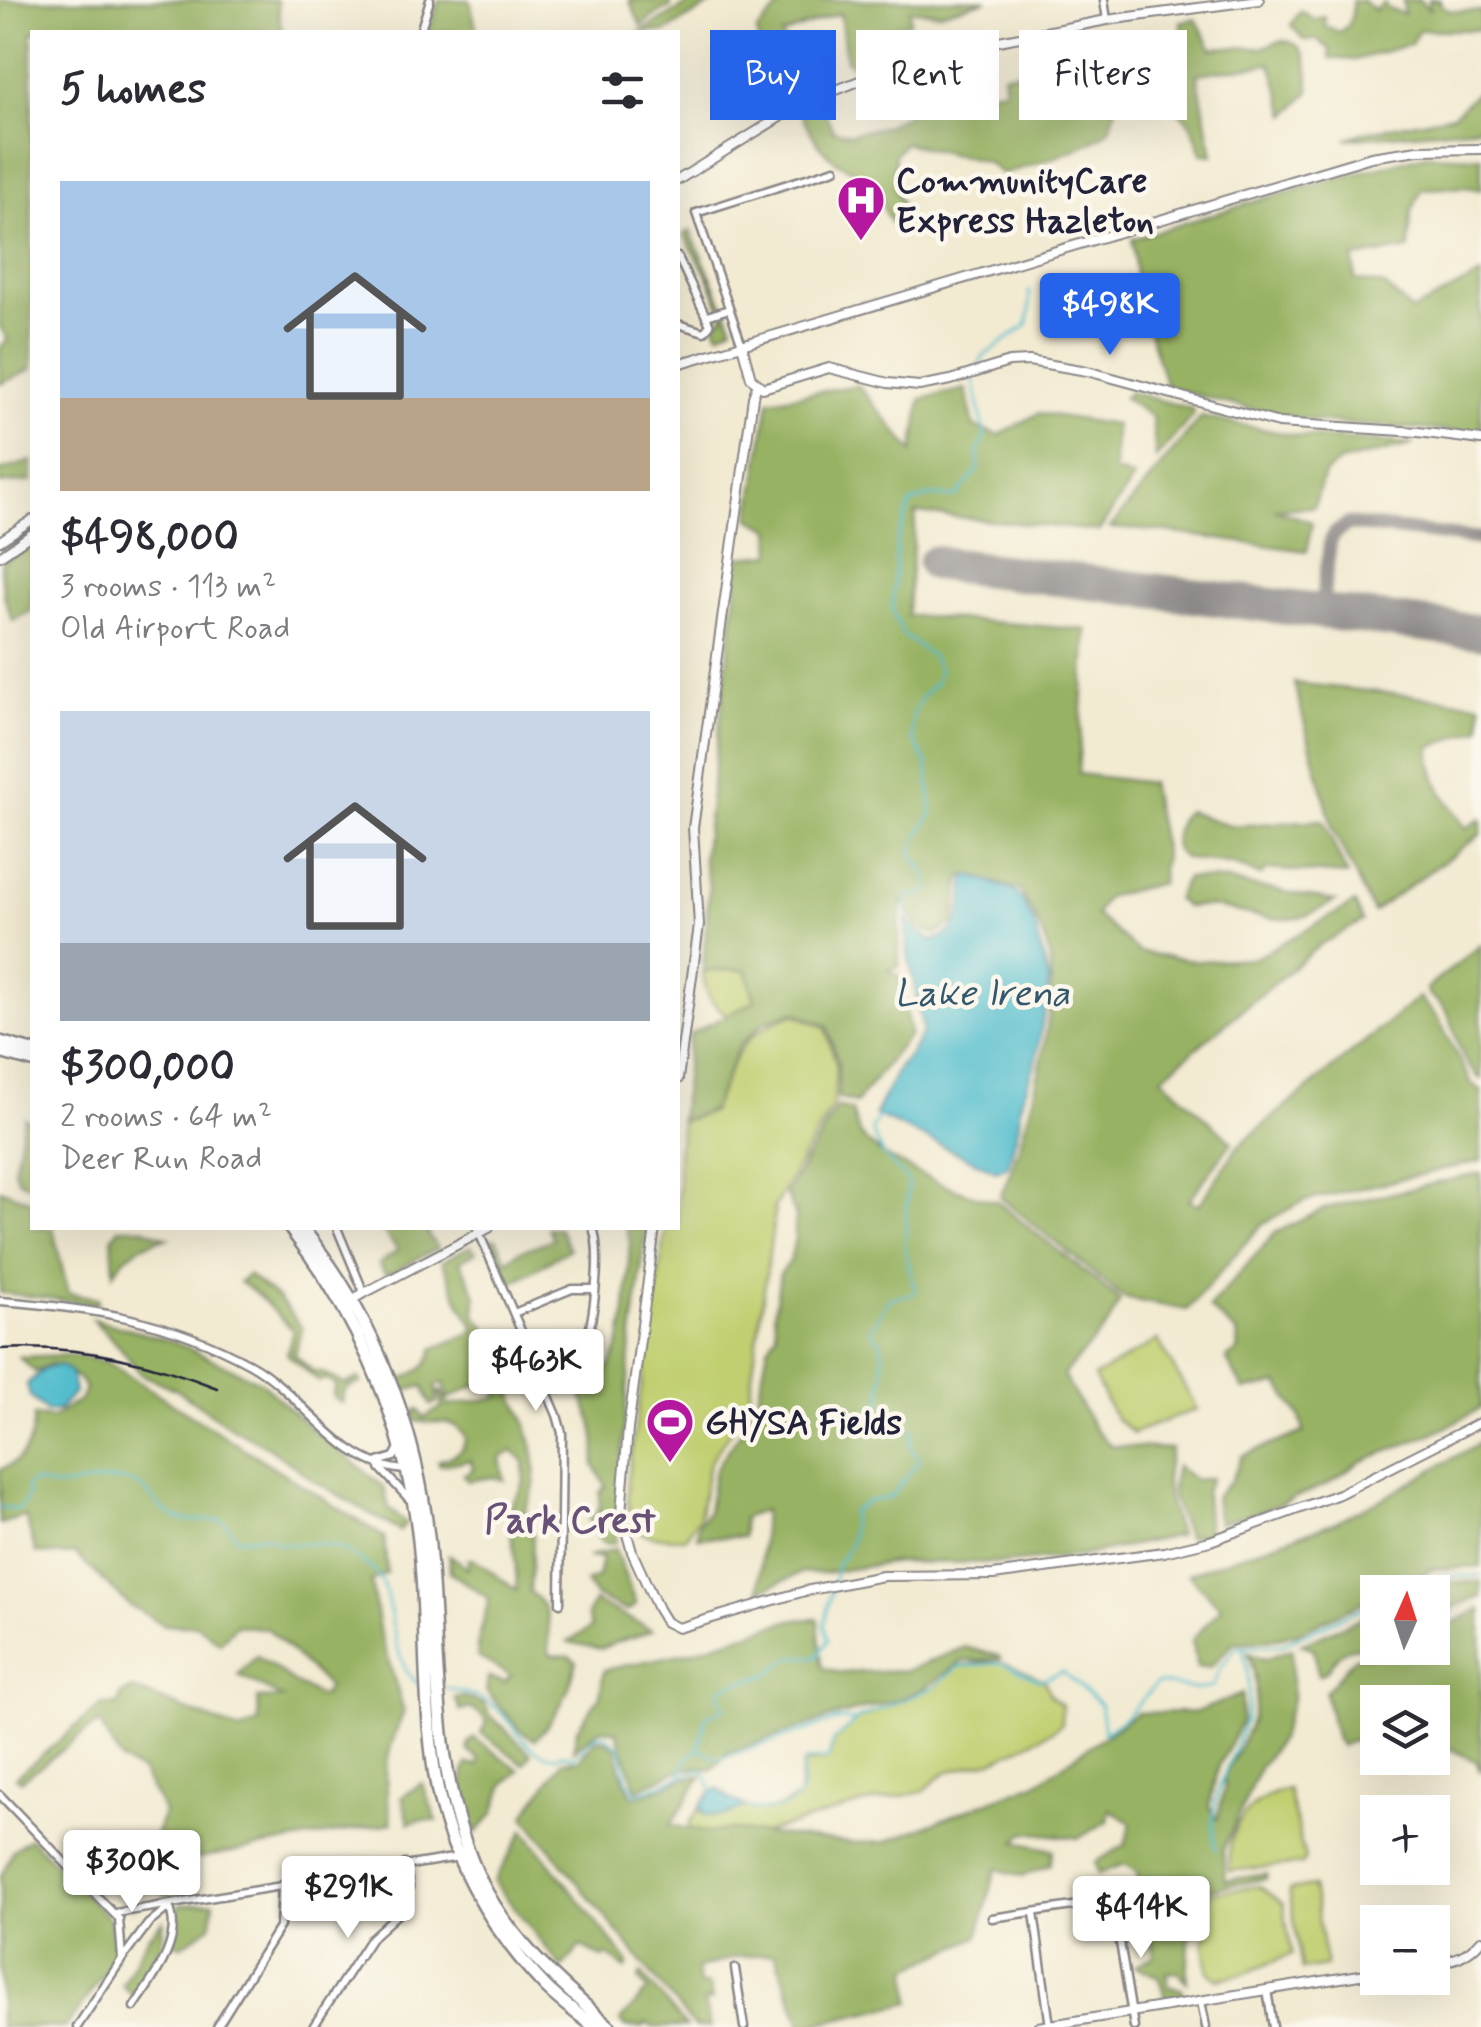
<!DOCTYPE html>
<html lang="en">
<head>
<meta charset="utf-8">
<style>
  :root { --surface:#fff; --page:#f2f2f3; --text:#2b2b33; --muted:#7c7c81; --accent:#2563eb }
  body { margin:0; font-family:Mynerve,sans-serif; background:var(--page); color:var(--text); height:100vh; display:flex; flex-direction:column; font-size:38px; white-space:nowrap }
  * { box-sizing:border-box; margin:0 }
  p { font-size:32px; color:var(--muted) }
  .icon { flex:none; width:55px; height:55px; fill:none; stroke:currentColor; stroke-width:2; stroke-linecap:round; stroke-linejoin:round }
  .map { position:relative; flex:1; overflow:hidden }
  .details { position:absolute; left:30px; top:30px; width:650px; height:1200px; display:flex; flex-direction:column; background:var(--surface); border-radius:0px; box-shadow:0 10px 40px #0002 }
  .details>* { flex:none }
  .guide { position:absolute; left:710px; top:30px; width:620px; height:90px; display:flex; gap:20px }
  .needle { width:65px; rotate:3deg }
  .fabs { position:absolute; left:1360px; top:1575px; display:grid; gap:20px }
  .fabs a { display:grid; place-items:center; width:90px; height:90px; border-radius:0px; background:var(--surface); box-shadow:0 10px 40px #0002; font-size:50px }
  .price { position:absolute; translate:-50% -85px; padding:0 22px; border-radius:10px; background:#fff; color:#222; font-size:32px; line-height:65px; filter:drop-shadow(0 2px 5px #0008) }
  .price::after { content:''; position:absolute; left:50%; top:60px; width:30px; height:22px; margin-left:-15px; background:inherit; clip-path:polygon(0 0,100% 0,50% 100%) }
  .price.current { background:var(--accent); color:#fff }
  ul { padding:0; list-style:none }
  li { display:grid; align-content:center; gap:20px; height:530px; padding:0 30px }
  li span { display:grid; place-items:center; height:310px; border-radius:0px; color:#555 }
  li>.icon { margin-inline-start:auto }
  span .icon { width:180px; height:180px; fill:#fffc; stroke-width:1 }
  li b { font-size:42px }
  h2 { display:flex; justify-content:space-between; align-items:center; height:120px; padding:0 30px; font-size:42px }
  .tag { padding:0 35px; border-radius:0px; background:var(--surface); box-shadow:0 10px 40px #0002; font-size:35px; line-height:90px }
  .tag.current { background:var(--accent); color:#fff }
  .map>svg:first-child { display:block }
  .green { fill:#c1cf71; stroke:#727856; stroke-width:2.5 }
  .forest { fill:#98b263; stroke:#5d6a4f; stroke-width:2.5 }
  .water { fill:#52bdcd; stroke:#3a7084; stroke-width:2.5 }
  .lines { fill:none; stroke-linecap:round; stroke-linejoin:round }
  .stream { stroke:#52bdcd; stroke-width:2.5 }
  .taxiway { stroke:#8a8686; stroke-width:14 }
  .runway { stroke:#8a8686; stroke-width:35 }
  .minor-casing { stroke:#8a8686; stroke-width:11 }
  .tertiary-casing { stroke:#8a8686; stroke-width:12 }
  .trunk-casing { stroke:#8a8686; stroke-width:16 }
  .minor { stroke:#fff; stroke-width:6 }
  .tertiary { stroke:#fff; stroke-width:8 }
  .trunk { stroke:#fff; stroke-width:11 }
  .rail { stroke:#22223b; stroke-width:2.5 }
  .labels { text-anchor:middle; stroke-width:9; stroke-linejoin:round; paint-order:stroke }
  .poi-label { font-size:35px; font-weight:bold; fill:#22223b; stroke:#fbf7ec; text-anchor:start }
  .water-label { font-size:38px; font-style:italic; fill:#33586e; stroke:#fbf7ec }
  .neighbourhood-label { font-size:38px; font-weight:bold; fill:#685176; stroke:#fbf7ec }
</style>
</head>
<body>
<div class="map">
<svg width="1481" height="2027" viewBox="0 0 1481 2027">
  <rect width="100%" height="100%" fill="#fbf7ec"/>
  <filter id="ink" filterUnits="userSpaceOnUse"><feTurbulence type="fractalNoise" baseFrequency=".01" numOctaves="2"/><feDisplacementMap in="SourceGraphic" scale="20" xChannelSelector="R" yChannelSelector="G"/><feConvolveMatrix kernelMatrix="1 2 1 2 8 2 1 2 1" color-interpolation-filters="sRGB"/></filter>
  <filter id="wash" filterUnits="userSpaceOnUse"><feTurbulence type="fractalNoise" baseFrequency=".0048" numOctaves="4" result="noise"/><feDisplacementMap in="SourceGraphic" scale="40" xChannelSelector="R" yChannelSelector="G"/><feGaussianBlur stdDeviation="2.25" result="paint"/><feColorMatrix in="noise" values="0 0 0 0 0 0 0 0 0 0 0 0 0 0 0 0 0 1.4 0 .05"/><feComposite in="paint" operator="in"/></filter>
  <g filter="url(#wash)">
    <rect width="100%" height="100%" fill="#f2ead1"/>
    <path class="green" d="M746,969l9,32 -28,14c-18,-13 -22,-21 -24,-44z
      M794,1014l31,13 11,37 -2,40 -61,105 2,2 -27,194 -39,58 -10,55 -14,20c-53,0 -57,-7 -58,-58l39,-252h12v-75l4,-32 29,-9c24,-52 25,-78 83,-98z
      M1158,1340l39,69 -64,24 -18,-15 -21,-41z
      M983,1662l22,1 39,17 6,15 12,10 -1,19 -9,7 -57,29 -49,12 -24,20 -61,12 -102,31 -23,3 -46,-8v-8l9,-13c15,17 31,0 47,-3 18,10 37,2 53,-10l4,-32 25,-5 6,-19 25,-22 74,-30 25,-21z
      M1288,1789l17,70 -4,5 -72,7c-3,-42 18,-73 59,-82z
      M1259,1886l24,18 9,50 -49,20 -25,5 -10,-7 -4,-26 4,-53z
      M1313,1886l13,80 -24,4 -13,-80z"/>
    <path class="forest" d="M0,0h277l5,32h-250v337l-32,15v-38l8,-6 -8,-13z
      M439,0h31l7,32h-49z
      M629,0h41l1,7 -9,3 -21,16z
      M696,0h23l-54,32h-25z
      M786,0h201l-48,13 -29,-3v12l-29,8 10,27 -10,6 -5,-20 -13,1 -4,11 12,10 -12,6 -13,-11 -6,-47 -58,22 24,60 -12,4c-21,-15 -35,-42 -37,-68z
      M1352,0h10l13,10 9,-7 4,6 16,5 -1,-14h16l10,9v-9h11l1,5 10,6h30v19h-62l-8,14 -56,16 -25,-2v-9l-13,-9h-13l-13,-15 9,-14 14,8 11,-2 1,10 13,5c13,-8 14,-17 13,-32z
      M1196,19l16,30c18,-5 30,0 48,-1 7,-1 16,-7 23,-7 28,1 26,34 26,52l-22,22 -16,-51 -74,10 16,81 -11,-1c-15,-50 -25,-43 -71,-58l-15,9c-2,9 -2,17 -7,24 -15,18 -82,38 -107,45l-16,-12 -81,-19 -10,11 -1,32 18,43 -14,4 -11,-17 -15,-38c-44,-17 -48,-22 -71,-63l20,-11 12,26 17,4 36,-8 22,-13 9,-15 40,-18 25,12 23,-3 -2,-15 16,-2 4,6 8,-8 6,6 35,-6c14,16 32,8 50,3l6,-17h13l10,7 17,4 8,-5 -2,-21 8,-3 -1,-17z
      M1481,88v39l-135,12 19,-7 88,-17z
      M1425,155l56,2v33l-15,-3 -44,2 -11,24 -2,36 -55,9 1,22 30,6 27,25 69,-36v160c-54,-8 -109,-7 -163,-14 -52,-6 -102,-20 -152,-35l-28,-90 -6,-57 137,-42z
      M690,231l43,95 -14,7 -5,-9 10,-8 -15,-37 -25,-45z
      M858,385l55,67 8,-53 45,-10 8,38 25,8 40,-22 76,12 -1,46 20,7 -35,53 -183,-18 -9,102 180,15 -9,144 72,9 14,71 -3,29 -55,14 -10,18 43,37 57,9 59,-3 100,-55 8,18 -42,23 -159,133 70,65 -43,58 10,5 39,-59 181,-149 20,23 32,63 10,7v71l-177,40 -42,23 -75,86 -63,-12 -124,-101c25,-55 63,-193 47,-251 -5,-19 -18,-38 -27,-56l-51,-15 -8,1 -7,47 -18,11 -19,-8 -14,-25 -4,22v44l-10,3 10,6 11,58 -54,69 -18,-5v-35l-11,-37 -33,-14 -30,10 -25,24 -27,64 -32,11 10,-87 65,-33 -9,-32 -43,2 6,-86 -6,-26 37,-302 32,-3 -1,-25 -21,-11 19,-118z
      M1129,392l64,17 1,5 -38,44 -4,-41 -28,-19z
      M1201,417l96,19 117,8 -74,18 -16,12 -10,33 -40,2 38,13 -5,29 -147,-20 -50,-3z
      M32,461v20l-32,3v-13z
      M32,547v63l-19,11c-9,-20 -13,-38 -11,-60z
      M1294,683l187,20v25l-50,19c-2,32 17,56 35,81l15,-9v15l-108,78 -40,-82z
      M1188,811l41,15 94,-6 24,55 -79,-6 -8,7c-13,-7 -24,-11 -38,-13 -22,-3 -56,2 -46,-32 3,-10 3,-14 12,-20z
      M1186,878l34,2 115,21c-12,6 -25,15 -37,17 -39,6 -74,-17 -112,-11l-10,-8z
      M1481,945v134c-32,-24 -19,-67 -52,-83l-2,-8z
      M837,1107l15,4c2,7 4,16 8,23 19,27 103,61 136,67l124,99 -13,26 -44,49 31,53 17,18 60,3c-10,44 -4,46 8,86l-99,21 -74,7 -110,-1 -72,11h-22l-43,18 5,-81 -21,8v19h-46l2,-14 9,-12 7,-42 32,-46 11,-26 10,-50 8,-14 -2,-20 6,-40 10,-11 5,-24v-24l-9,-20z
      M24,1118l8,3v66l-14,-8 -4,-9z
      M1481,1173v235l-40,22 -81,32 -32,22 -68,28 -42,11 -3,-26 16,-16 11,-25 62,-24 -4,-15 -21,-33 -35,6 -18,-31 13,-9 -2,-17 -28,-25 66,-75 51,-25z
      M0,1189l32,12v27h21l15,65 30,5v6l-98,-11z
      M119,1228h23l26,10c-25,4 -41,14 -54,35l-2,-36z
      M380,1228h52l-5,6 11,14 -52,27 -7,-11 19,-14z
      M548,1228h11l10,21 -57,34 -22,-43 6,-1 11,22 11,-9 35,-13z
      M626,1228h21l-16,115 -16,201 -13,-1 -13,-23 10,-9 1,-19 6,-6 -12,-21c5,-26 -2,-49 -14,-72 53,-22 46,-104 50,-152z
      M471,1246l5,6 -16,9 16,34 -1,20 12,13 3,19 -6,5c31,34 70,114 41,156l8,30 -3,54c28,22 14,35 20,63l19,1 7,5c-6,33 -19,54 -41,79l-15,-10 -34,-39 2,-14 16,5 7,-6 -33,-19 -1,-10 12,-48 -39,-27 -1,-17 19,14v-10l5,-1 43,32c3,-27 -7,-50 -6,-77 0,-13 10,-18 13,-28 2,-7 1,-17 1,-24l-11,-10 -13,7 4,22 -11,-3 -25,4 -5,-6 10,-5 -2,-10 -31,5 -2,-4c15,-5 25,-7 28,-24 -17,-23 -28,-11 -52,-16v-10l4,-2 6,9 18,-11 -3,-15 3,-1 6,15 51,-9 -4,-16 -9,-1 -38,19 -4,-16 -8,2 1,17 -6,3 -8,-19 -17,5 -5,-11c16,-8 29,-12 32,-31l38,-16 4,-6 -14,-22 -19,-44z
      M248,1275l31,24 23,29 -7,27 19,17h7l24,12 13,-6 3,4 -16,8 -3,13 -9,-6 3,-11 -10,-7 -7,2 -32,-27 6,-24 -39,-38 -15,-10z
      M92,1319l83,23 86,40 45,42 78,63 5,22 17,14 -6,8 -84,-49 -48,-35 -36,-19 -55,-38 -36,-16 -22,-28z
      M71,1355l36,7 277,175 3,36 -16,8 8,48 25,83c-20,45 -22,63 -12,111l-210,38h-36l18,-49 -23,-41 -19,-9 -23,-40 -78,59 -5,-4 86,-72h16l4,-11 11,-5 107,42 19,-8 -1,-24 24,-1 -44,-23 19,-19 39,28 26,13 6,-10 -60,-58 -32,-4 -16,18 -23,-18h-33l-35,-20 -54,-52 -10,2 -29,-2 -11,-37 -25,8v-54c26,-9 32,-30 34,-54l18,2 29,-19 4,-11 -6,-10 -29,-14 -15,8 -16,-15z
      M1481,1442v125l-48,2 -138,65 -33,7 -29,2 -22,24h-14l-5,-27 29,-32 -33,-34 145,-51 51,-25z
      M1176,1466l19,14 16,-2 -6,14 3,42 -21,3c-10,-35 -21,-32 -11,-71z
      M615,1549l21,56 -9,6 -32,-15 -9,-14 12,-5 4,-19 -14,-1z
      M1449,1582h32v15l-24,8 -24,24 -1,-37h-9z
      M594,1601l58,29c-19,9 -33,9 -51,19l-33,-7 23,-14 -4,-13z
      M1481,1609v164l-5,-12 -41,-19 -3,-40h-54l-1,26 -36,18 -5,-6 -11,-48 30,-35 67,-4 10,-5 1,-4 20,-21z
      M1377,1611l1,37h16c-16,4 -38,-6 -52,4 -11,7 -10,19 -24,23l-4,-26 -13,-5z
      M818,1619l4,48 18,6 68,-3 57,-23 34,9 2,3 -38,2 -38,27 -24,11 -68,18 -106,36 -16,17c-24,-9 -52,10 -74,20l-21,-59 -15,-2 -28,21 4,-21 23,-33 4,-26 85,-18 102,-32z
      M1292,1649v51l-12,39 -21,29 -36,83 2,29 42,-6 -1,5 -68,12 -9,51 -2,40 -8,-10 -13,1 2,13 14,3 2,9 -18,-1 -8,-20 -23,-11 19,-10 -11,-56 -20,-1 16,-11 -2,-16 -13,-8 -26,10 -3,-12 30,-17 6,-22 -21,-14 -2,12 -29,17 -55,-6 -8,10 37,8 -3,15 -28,11 -26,-7 -18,68 -69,31 2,34 -109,25 -27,-74 -40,4 -38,12 1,15 12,2 2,14 -8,2 7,25h-17l-170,-211 39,-55 16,-1 16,-20h10l12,8 3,20 12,28c26,-2 44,-21 70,-20l-31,49 34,7 26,-2 122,13 32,-1 155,-61 97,-68 59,-1 46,-18 -1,29 -22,43 -10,40 8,13 8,-32 -1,-11c23,-44 44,-72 24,-123l16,6z
      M464,1697l20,7 6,11 41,39 -7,10 -43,-31 6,-11 -5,-7 -12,-7 -9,3 -6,-13z
      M474,1738l46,32 -16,14 -10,29 -18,20c-8,-20 -20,-48 -9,-69l11,2 1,-6 -11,-9 1,-8z
      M422,1783l15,38 -17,-1 -11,3 -7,-26z
      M524,1830l104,132 -2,7 -19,-14 -4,3 -22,-12 -19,22 -68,-86z
      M30,1838l81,82 3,40 -48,67h-66v-148l13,-29z
      M180,1865l14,22 -29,8 -18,-23z
      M214,1902l-3,24 -30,20 -13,-7 11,-34z
      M164,1920l-3,29 -28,46 -11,-10 26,-49z
      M641,1973l45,54h-33l-7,-4 -3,4h-18l-5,-6 28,-31 -9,-10z"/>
    <path class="water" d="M969,875l44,15 10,11 12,24 14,56 -13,80 -16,44 -1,19 -11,42 -12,5 -121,-56 23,-47 11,-12 14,-25 -16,-83 -1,-27 1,-3 6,9 19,13c31,-3 31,-39 33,-63z
      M59,1365l12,7 4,20 -16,18 -12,2 -17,-16 -3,-12 17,-15z
      M719,1789l11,10 16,7 -19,10 -23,-2 -4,-8 12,-15z"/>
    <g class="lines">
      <path class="stream" d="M975,370l10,-15 42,-30 3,-14 -1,-20
        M907,919l-1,-22 17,-3 6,-5 -2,-13 -15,-21 5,-18 15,-24 -5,-50 -15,-25 1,-23 9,-19 14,-14 3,-12 -7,-14 -29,-21 -11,-25 5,-69 13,-37 19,-8 27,1 22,-27v-18l7,-17 -12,-57
        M0,1507l19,3 8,-11v-13l6,-4c8,1 15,5 23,5 23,0 45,-10 70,-6 19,3 28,22 42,32 16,12 37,6 54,7l16,18 27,-2 16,8h38l25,5 30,21 8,12c13,29 10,88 40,104
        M1395,1592l46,-16h40
        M444,1688c17,3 40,9 53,21 21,19 28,46 61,48l2,-3 14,3 19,-20 9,-3 18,13 7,32 9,15 62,-24 6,1 8,19
        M699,1749l7,-34 12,-3 6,-5 -5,-13 3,-7 45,-12 24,-18h26l11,-17 -4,-15 13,-60 14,-23 1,-30 14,-10 25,-5 28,-37 -9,-14 3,-14 -11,-8 -17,-3 -4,-6 2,-62 -3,-12 -10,-11 20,-32 22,-4 3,-5 -10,-39 3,-69c-16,-18 -32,-28 -36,-53l9,-13
        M699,1749l20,10 121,-40 15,2
        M681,1774l4,-14 13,-11
        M744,1806c16,7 49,6 57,-14 4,-12 -1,-21 5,-31l22,-2 6,-19 25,-22 74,-30 25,-21 44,-4 38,17 23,-8 37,32 4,29 22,-16 30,-33c21,-2 37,11 57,2l6,-16 16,-22 46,-3 97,-45
        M1216,1850c-11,-45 10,-75 24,-115 11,-28 11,-57 3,-86"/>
      <path class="taxiway" d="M1321,612l9,-69 4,-9 14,-10 133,15"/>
      <path class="runway" d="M935,563l546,69"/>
    </g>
  </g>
  <g filter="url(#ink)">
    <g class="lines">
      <g class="minor-casing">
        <path id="minor" d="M1104,0l3,20
          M420,32l10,-32
          M678,257l32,68 -6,7 -26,-8
          M707,316l22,-7
          M742,345l-46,-132 139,-44
          M337,1228l27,65
          M477,1228l80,187 5,18 -2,170
          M0,1301c91,7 168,18 250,63 54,30 89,102 155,106
          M514,1313l58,-24h22
          M542,1382c12,-7 32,-14 39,-28 13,-24 21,-101 12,-126
          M378,1462l16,-5 5,-9
          M380,1468l29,31
          M0,1795l119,124 3,40 -45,68
          M116,1913l343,-56
          M1034,1913l16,113
          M992,1918l121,-18 21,127
          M122,1959l26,-35 22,-18
          M735,1968l9,59
          M1267,1990l6,37
          M1201,2001l5,26
          M134,2007c18,-28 50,-66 35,-101
          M217,2027l63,-101 2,-41
          M313,2027l58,-89 31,-28 7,-23 -4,-23"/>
      </g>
      <g class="tertiary-casing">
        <path id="tertiary" d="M678,180l123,-76 121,-48 185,-36 152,-20
          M742,345l9,33 12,10 66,-20 59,15 31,3 32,-6 58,-18 20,-1 58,10 192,52 139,9 63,8
          M678,364l693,-207 47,-7 63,-1
          M0,541l32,-21
          M0,556l32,-22
          M678,1079l21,-154 -6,-97 60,-431 4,-11
          M655,1228l-27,201 -7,84 11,39 26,57 8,13 12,6 127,-37 78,-15 110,-1 171,-23 46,-11 129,-47 142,-72
          M347,1302l142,-74
          M1432,1964c21,-4 35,-7 49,-24
          M1038,2027l340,-55"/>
      </g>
      <g class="trunk-casing">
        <path id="trunk" d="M0,1042l32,9
          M0,1052l32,9
          M290,1228c63,80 108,180 125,282 14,88 6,178 20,266 12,76 54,151 107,207 15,17 35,30 53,44
          M302,1228c78,96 121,218 129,341 8,103 3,208 46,304 28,63 82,110 133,154"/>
      </g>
      <use href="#minor" class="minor"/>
      <use href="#tertiary" class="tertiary"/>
      <use href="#trunk" class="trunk"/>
      <path class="rail" d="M0,1349c76,-5 147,11 217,39"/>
    </g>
  </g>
  <defs>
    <g id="hospital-pin" transform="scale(2.5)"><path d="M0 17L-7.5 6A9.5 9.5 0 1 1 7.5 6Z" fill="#b5179e" stroke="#fbf7ec"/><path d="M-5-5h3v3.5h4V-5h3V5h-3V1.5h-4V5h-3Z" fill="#fff"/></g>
    <g id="stadium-pin" transform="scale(2.5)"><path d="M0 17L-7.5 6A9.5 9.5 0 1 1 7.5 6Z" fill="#b5179e" stroke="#fbf7ec"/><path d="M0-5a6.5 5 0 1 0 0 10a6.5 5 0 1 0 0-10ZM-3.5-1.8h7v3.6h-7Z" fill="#fff"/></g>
  </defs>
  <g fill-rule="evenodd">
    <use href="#hospital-pin" x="861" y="200"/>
    <use href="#stadium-pin" x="670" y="1422"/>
  </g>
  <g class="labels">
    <g class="poi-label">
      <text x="896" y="192">CommunityCare<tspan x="896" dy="40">Express Hazleton</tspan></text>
      <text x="705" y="1434">GHYSA Fields</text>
    </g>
    <g class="water-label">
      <text x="982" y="1005">Lake Irena</text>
    </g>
    <g class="neighbourhood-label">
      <text x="570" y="1532">Park Crest</text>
    </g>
  </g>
</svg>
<div class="fabs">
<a><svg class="needle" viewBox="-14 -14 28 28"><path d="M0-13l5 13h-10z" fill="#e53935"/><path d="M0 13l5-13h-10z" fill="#7c7c81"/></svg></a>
<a><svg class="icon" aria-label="layers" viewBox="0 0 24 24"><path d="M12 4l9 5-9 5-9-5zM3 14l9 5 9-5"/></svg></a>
<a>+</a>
<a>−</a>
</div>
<b class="price current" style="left:1110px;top:358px">$498K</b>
<b class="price" style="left:536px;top:1414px">$463K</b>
<b class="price" style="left:132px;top:1915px">$300K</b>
<b class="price" style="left:348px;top:1941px">$291K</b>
<b class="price" style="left:1141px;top:1961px">$414K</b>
<div class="guide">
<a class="tag current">Buy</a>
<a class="tag">Rent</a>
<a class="tag">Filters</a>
</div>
<section class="details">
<h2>5 homes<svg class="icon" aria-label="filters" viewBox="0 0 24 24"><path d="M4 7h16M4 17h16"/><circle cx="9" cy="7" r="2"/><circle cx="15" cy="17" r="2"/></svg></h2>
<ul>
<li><span style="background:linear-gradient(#a9c7e8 70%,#b9a48a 0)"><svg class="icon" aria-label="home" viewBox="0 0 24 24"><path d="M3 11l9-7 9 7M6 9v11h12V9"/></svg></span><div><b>$498,000</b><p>3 rooms · 113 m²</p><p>Old Airport Road</p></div></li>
<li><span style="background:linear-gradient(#c9d6e8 75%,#9aa5b1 0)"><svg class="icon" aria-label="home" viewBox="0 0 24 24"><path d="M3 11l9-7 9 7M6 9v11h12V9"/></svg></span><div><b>$300,000</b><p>2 rooms · 64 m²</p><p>Deer Run Road</p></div></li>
</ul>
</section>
</div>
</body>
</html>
